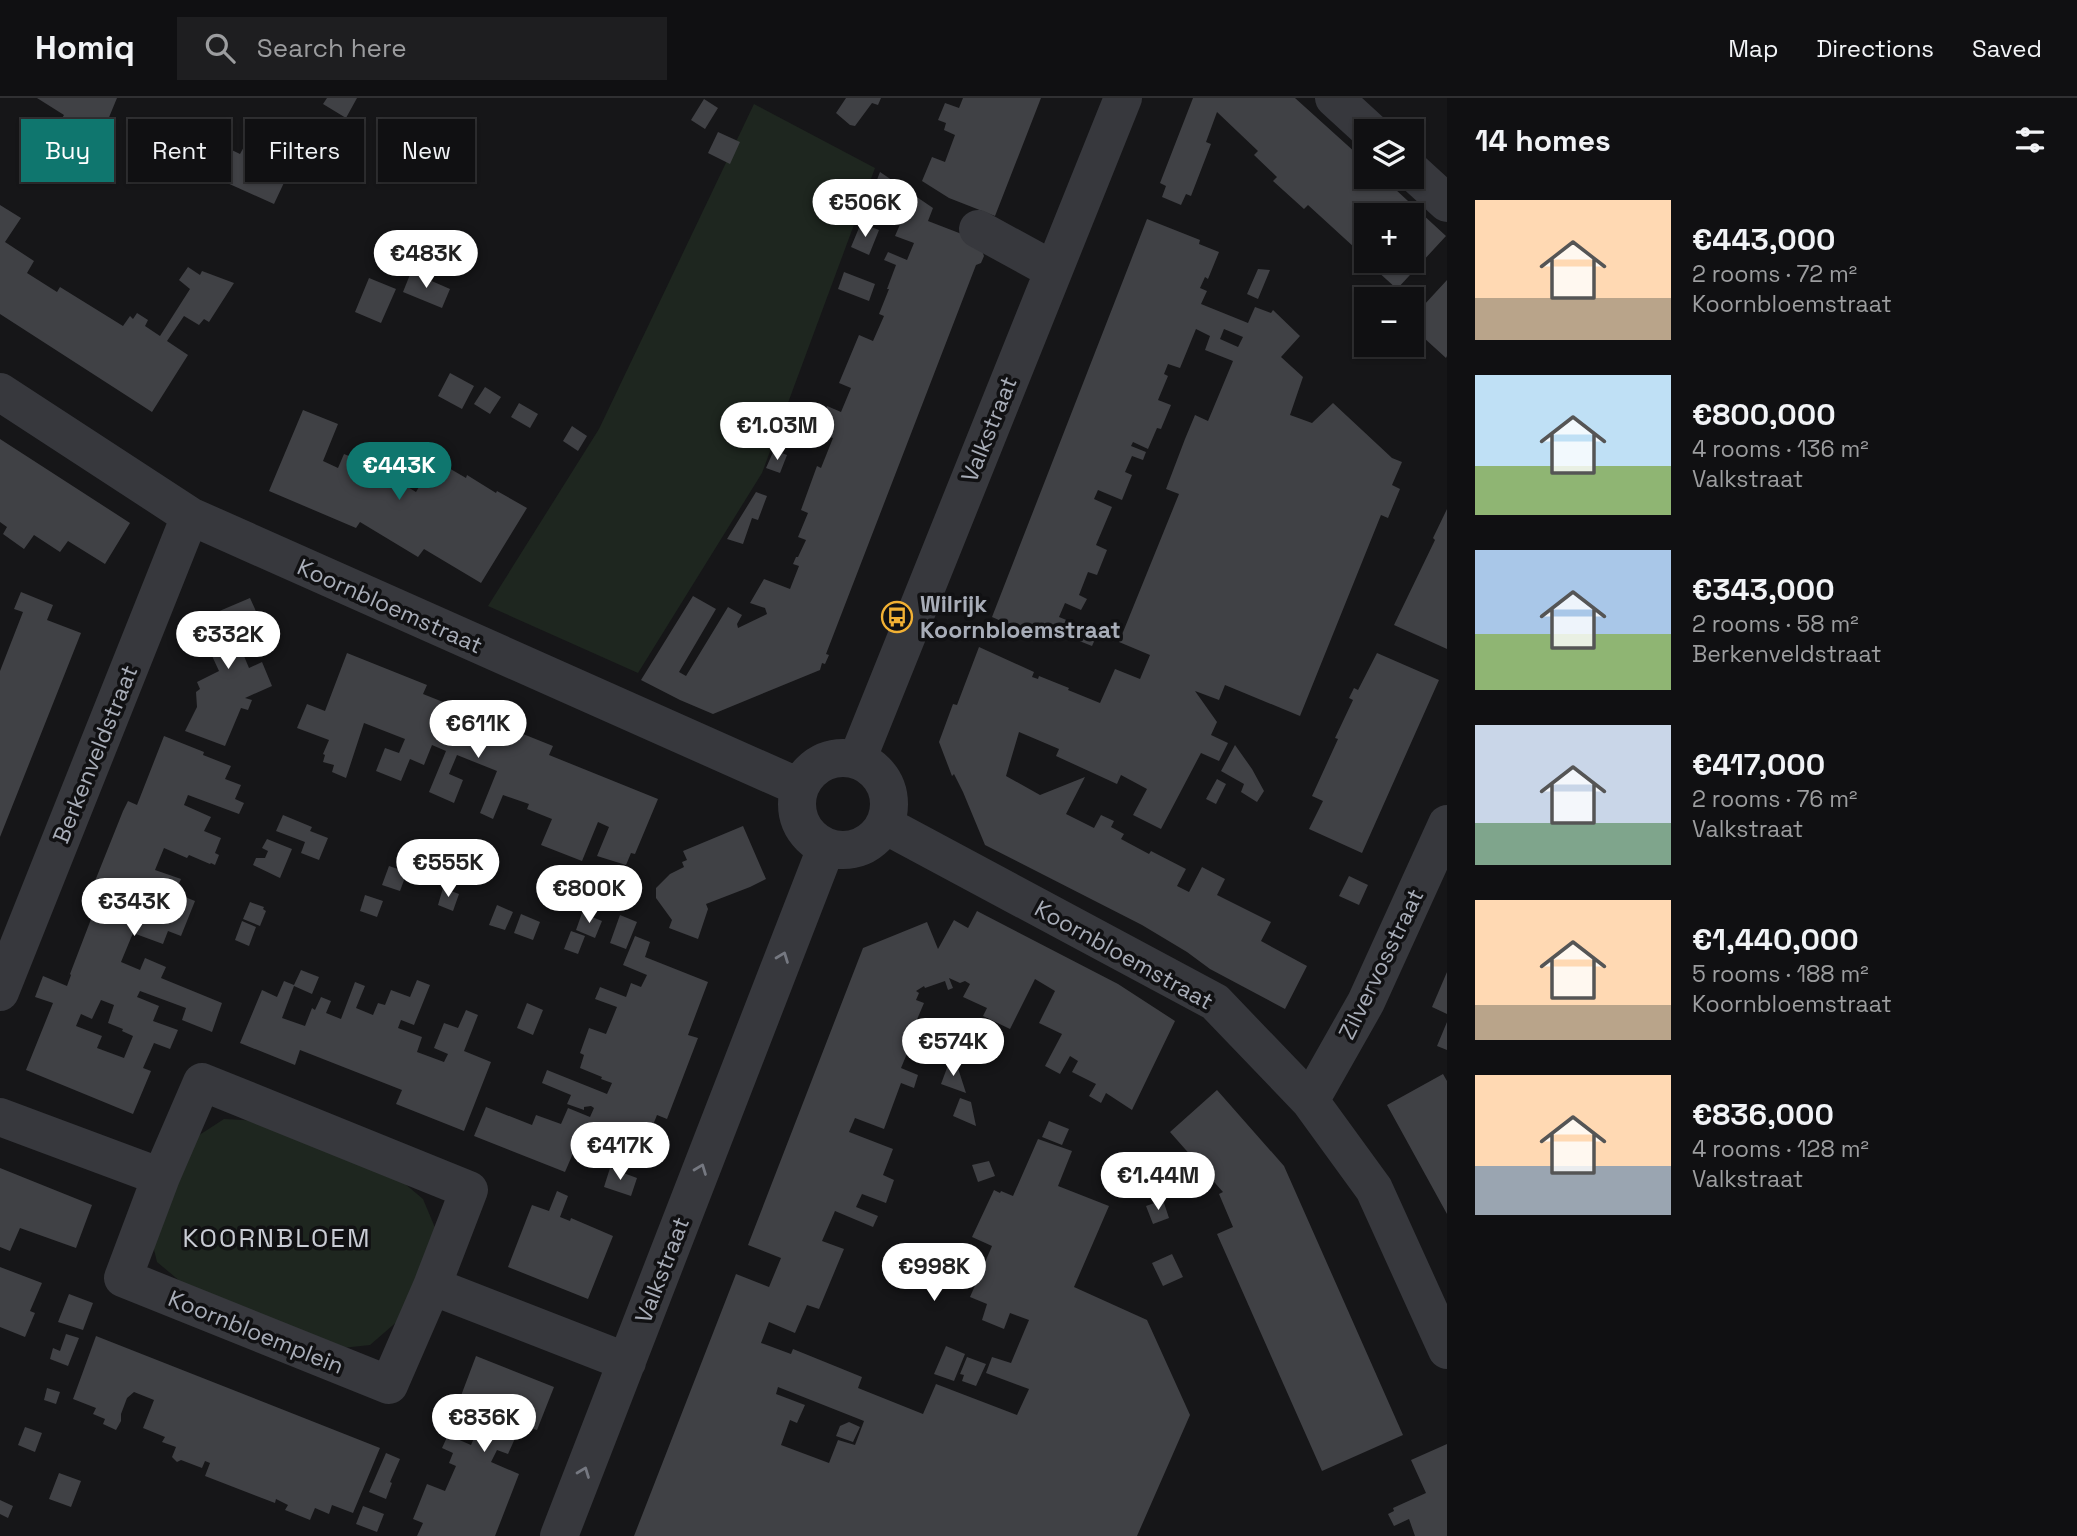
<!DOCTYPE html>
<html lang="en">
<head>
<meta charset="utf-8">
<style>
  :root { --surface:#101012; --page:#1e1e20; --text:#f1f3f6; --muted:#9c9d9f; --line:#303032; --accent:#0f766e }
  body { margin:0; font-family:"Space Grotesk",sans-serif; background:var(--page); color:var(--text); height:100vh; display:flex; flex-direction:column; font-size:26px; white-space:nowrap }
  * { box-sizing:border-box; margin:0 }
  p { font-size:23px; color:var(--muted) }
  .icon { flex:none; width:38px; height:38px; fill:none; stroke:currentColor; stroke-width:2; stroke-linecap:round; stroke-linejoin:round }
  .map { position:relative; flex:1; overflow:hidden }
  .side { display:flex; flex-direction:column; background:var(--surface); width:630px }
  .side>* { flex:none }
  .guide { position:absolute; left:21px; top:21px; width:665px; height:63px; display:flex; gap:14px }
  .fabs { position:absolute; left:1354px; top:21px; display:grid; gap:14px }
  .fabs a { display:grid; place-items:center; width:70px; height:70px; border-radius:0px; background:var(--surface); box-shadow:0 2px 5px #0004,0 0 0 2px var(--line); font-size:35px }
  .price { position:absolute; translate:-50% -60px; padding:0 16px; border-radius:24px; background:#fff; color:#222; font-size:23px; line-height:46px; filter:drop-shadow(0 2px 4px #0008) }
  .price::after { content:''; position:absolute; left:50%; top:42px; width:21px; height:16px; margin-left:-10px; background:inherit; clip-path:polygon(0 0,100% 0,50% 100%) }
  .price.current { background:var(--accent); color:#fff }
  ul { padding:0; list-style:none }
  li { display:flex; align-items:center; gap:21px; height:175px; padding:0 28px }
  li span { display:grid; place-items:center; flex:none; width:196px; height:140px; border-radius:0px; color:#555 }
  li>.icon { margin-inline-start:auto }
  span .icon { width:84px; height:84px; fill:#fffc; stroke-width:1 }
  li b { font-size:30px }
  h2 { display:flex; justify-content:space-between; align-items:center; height:84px; padding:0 28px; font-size:30px }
  .pill { padding:0 24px; border-radius:0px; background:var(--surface); box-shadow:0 2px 5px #0004,0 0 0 2px var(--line); font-size:24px; line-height:63px }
  .pill.current { background:var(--accent); color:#fff }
  header { display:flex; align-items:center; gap:42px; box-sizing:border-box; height:98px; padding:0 35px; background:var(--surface); border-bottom:2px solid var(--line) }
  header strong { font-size:33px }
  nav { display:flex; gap:38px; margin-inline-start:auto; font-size:24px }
  .search { width:490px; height:63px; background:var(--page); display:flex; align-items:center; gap:18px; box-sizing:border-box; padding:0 24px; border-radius:0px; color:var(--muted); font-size:26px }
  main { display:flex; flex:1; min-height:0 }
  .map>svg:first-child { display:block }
  .green { fill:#1e261f }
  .building { fill:#404145; fill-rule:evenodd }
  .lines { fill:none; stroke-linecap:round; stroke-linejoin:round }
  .minor { stroke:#37383d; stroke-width:38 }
  .oneway { stroke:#757881 }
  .labels { text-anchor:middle; stroke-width:7; stroke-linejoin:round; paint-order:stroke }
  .street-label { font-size:23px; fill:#a8adb8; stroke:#111113 }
  .poi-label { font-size:23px; font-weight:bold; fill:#a8adb8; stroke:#111113; text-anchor:start }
  .quarter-label { font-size:26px; letter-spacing:2px; fill:#c9ccd4; stroke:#111113 }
</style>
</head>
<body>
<header>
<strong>Homiq</strong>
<div class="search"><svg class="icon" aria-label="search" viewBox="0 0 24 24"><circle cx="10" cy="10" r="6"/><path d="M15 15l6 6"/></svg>Search here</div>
<nav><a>Map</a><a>Directions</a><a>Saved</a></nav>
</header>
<main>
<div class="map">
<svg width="1447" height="1438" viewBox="0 0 1447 1438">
  <rect width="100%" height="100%" fill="#161618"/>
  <path class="green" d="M754,6l121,64 -113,305 -124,200 -150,-67 111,-177z
    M224,1021l39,2 129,52 31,26 13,31 -36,89 -30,26 -37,4 -140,-57 -36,-30 -7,-29 37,-90z"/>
  <path class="building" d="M37,0h80l-29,70 -45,-18 21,-35z
    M327,0h30l-11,20 -23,-14z
    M846,0h35l-3,7 -6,-2 -17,23 -5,-1 -14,-12z
    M963,0h78l-46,118 -46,-18 -27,-17 10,-24 13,5 10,-27 -11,-5 2,-7 -8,-3 7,-17 14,5z
    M1193,0h102l72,65v14h15l64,59 -49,53 -21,-19 1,-2 -8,-7h43v-46h-45v44l-59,-54 -4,4 -31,-28 4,-4 -23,-22 4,-4 -41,-39 -11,30 5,2 -20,52 -5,-2 -5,11 -19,-8 4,-11 -6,-3z
    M704,1l14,9 -13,21 -14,-9z
    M718,34l22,10 -10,22 -22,-11z
    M251,36l46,21 -23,49 -80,-36 13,-30 33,16z
    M880,74l53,36 -5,13 57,22 -3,8 2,5 -3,7 -5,2 -150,389 3,1 -4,9 -3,-1 -2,7 -107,44 -33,-14 -39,-20 52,-84 23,13 -37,63 7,4 42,-69 14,8 -5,9 1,4 29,-14 -2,-6 -15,-5 14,-24 26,10 9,-23 -6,-2 3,-7h2l8,-17 -8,-3 10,-24 -7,-3 16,-44 4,2 12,-30 -15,-6 9,-26 14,6 10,-24 -12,-5 20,-48 14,6 11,-25 -5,-2 10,-25h-2l9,-24 -12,-5 4,-8 19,8 7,-17 -19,-7 10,-23 -36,-13z
    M0,107l21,13 -16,24 29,19 -7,12 30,19 3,-5 63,39 7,-10 3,3 4,-6 11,7 -3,6 15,10 30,-47 -11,-9 9,-13 12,8 2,-4 32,12 -25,39 -5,-3 -5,6 -15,-9 -17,25 21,14 -36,57 -152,-98z
    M1147,121l53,21 -1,4 20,8 -11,27 -3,-2 -5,11 7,3 -6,13 47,19 7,-16 16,6 2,-3 27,26 -19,21 22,20 -13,38 22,8 21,-20 59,55 10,4 -10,23 8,4 -12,29 -7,-3 -81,201 -75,-31 -6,15 -24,-9 22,31 -6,13 17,8 -9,18 -18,-8 -40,76 -28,-14 14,-26 -26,-14 -4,9 -61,-28 3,-7 -40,-17 -13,44 34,19 45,-18 -19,37 28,14 7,-13 13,6 -3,6 13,7 -3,5 28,15 2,-3 35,18 -9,17 12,6 13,-25 23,12 -8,16 54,27 -10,19 46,25 -22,43 -75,-40 -23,-17 -45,-27 -157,-80 -22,-53 -9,-18 -2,2 -13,-34 14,-38 4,1 22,-58 55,25 -2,5 6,2 1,-3 30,12 -1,2 32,13 15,-34 25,10 10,-24 -31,-13 60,-148 -13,-5 19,-50 10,-24 13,6 25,-60 -28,-11 5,-14 -14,-7 -16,39 -12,-4 -4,10 4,2 -10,24 13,5 -10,24 -4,-1 -9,21 -15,-7 -2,4 15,6 -3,8 -11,-4 -7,16 7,3 -10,25 -24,-10 -4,9 18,8 -16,38 11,5 -10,25 -9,-3 -9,23 8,4 -6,11 -16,-7 -6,14 39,16 -6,13 -43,-17 -5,11 -52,-23zM1224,231l19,8 -5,10 -18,-8z
    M861,125l18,7 -10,25 -18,-8z
    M1258,171l12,1 -12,29 -11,-5z
    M411,174l39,17 -8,19 -39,-16z
    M844,174l31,12 -6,17 -31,-12z
    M369,180l27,11 -15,34 -26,-11z
    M1447,182v76l-1,2 -34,-31v-9z
    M450,275l24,13 -12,23 -24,-13z
    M485,289l16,10 -11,17 -16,-10z
    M519,305l19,11 -8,14 -19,-11z
    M303,312l35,14 -15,37 15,7 6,-14 22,9 -6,14 20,9 6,-12 30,18 19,-32 31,18 1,-3 29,18 1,-2 30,17 -46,75 -57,-34 -6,8 -58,-35 -4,6 -87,-37z
    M572,328l15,10 -9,15 -15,-10z
    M0,341l130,84 -25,41 -37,-23 -8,11 -26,-17 -10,14 -21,-15 4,-7 -7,-5z
    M774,352l13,5 -7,18 -14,-5z
    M756,394l11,4 -9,24 -6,-2 -9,26 -16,-5z
    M1447,411v140l-53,-24 41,-85 -2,-2z
    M21,494l32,13 -6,15 34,13 -81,204v-166l23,-59 -9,-3z
    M250,500l18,40 -27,11 8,19 13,-6 10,24 -27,12 7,2 -4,10 -7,-2 -16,38 -40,-15 12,-24 -1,-15 4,-3 -3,-7 22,-11 -23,-50z
    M347,555l80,32 -4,9 130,52 -4,9 109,44 -23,55 -4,-1 -5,12 -29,-9 12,-29 -11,-5 -16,39 -41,-16 11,-26 -25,-10 2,-5 -26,-9 -10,24 -13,-6 17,-42 -40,-16 -8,19 14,6 -9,23 -25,-11 17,-41 -14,-6 -8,20 -14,-6 -9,22 -25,-10 9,-23 14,5 6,-14 -41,-16 -18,55 -14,-6 2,-7 -11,-3 2,-7 -2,-1 6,-14 -32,-12 10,-24 18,7z
    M1377,555l62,27 -77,173 -53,-24 14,-28 -11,-5 26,-57 -3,-1 18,-38 -4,-2 5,-10 4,2z
    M164,638l40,16 -1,3 28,11 -6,13 16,6 -6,14 9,4 -5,11 -51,-19 -4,10 27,12 -7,14 17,7 -6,15 4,2 -4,10 -4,-2 -1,1 -21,-9 -2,3 -23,-10 -9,22 26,9 -6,14 20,8 -14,35 -13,-5 -5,13 -30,-11 -12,29 19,8 5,-12 21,9 -5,11 61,25 -10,29 -30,-12 4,-12 -46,-17 -3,6 22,9 -6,15 25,9 -8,19 -16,-6 -11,25 8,3 -18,43 -107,-44 27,-67 -18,-6 8,-21 24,10 4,-11 -1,-1 28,-73 -6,-2 2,-6 -3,-2 32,-80 5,-10 9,4zM101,902l13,5 -6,18 15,6 -1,2 11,5 -9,22 -27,-10 5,-12 -26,-10 5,-12 11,5z
    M1235,647l17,24 12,22 -7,11 -16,-10 3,-8 -23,-13z
    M1217,681l9,5 -10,20 -10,-5z
    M283,717l29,12 -2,4 18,7 -9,22 -18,-7 4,-11 -29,-11z
    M743,728l23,53 -16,8 -44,17 2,5 -10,30 -29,-11 3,-8 -16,-22v-10l14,-14 14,-7 -2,-5 5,-2 -4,-9z
    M267,741l25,10 -12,29 -27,-13 3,-7h9l3,-7 -6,-3z
    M389,768l18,6 -7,19 -18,-6z
    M1349,778l19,9 -9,20 -20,-9z
    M443,790l16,6 -6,17 -15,-6z
    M365,797l18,6 -6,16 -17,-6z
    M250,804l14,5 -1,2 3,2 -6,15 -17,-7z
    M497,807l16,7 -8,18 -16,-5z
    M977,813l141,73 57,37 -43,89 -26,-17 -5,10 -12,-7 7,-12 -24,-12 6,-11 -8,-5 -10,18 -15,-8 17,-32 -23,-11 16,-32 -20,-12 -25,50 -27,-13 4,-8 -24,-11 7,-13 -5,-3 -5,2 -11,-5 4,10 -5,2 -3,-9 -20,7 -1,-2 -8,5 3,2 -3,7 8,3 -17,40 4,1 -10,24 17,7 -4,13 -13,-5 -17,46 -29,-11 -6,14 44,17 -10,26 11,5 -8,23 -24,-9 -6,13 22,9 -5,11 -38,-16 -13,30 22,8 -25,60 -12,-4 -12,28 -26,-11 -8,21 30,11 2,-5 69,28 -4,11 65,26 13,-30 81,31 12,-26 -43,-16 6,-16 19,6 18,-43 -19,-7 -6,16 -22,-9 5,-16 -17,-7 22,-51 -20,-9 22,-47 6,3 1,-2 12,5 25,-57 34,12 -14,35 51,20 -35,81 73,33 43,95 -53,121h-503l102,-262 33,13 12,-29 -33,-13 115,-297 64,-26 11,27 16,-29 14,8zM778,1289l86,34 -9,24 -17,-5 -9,23 -48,-18 9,-25 7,3 8,-18 -29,-11z
    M582,815l20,8 -7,17 -19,-8z
    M521,816l19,8 -7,18 -19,-7z
    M620,817l17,7 -11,27 -16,-6z
    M242,823l14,6 -7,19 -14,-6z
    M571,833l14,5 -7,18 -14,-5z
    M635,838l15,6 -5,15 63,25 -20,53 10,3 -31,81 -10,-4 -21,52 -59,-23 -12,28 -91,-36 12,-29 46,18 4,-10 25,9 7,-16 22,9 4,-9 -3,-2 -7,1v3l-17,-6 4,-9 -29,-12 5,-13 60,24 5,-11 -11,-4 1,-2 -22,-9 4,-13 -4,-2 9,-25 17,6 11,-27 -22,-8 5,-12 26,10 5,-14 10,4 6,-12 -24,-10z
    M301,872l18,7 -7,17 -18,-8 -12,32 23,8 7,-18 3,2 6,-13 10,4 -5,12 15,6 14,-37 10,4 -9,22 17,7 5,-12 7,2 6,-15 19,7 7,-17 13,5 -16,40 -13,-5 -3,8 24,9 -5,15 27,10 4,-8 -14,-6 10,-25 14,5 8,-18 12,5 -14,36 27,11 -27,69 -68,-27 6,-14 -102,-40 -5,15 -55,-22 22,-53 15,7 7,-16 10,4z
    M1447,874v42l-15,-7z
    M527,905l16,7 -10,25 -16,-7z
    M1447,924v28l-10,-4z
    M950,962l6,2 10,31 -25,-9z
    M1443,976l4,7v133l-60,-109z
    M1217,992l67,76 119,269 -81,36 -105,-237 16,-7 -14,-33 4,-2 -53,-60z
    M960,1000l11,4 5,24 -23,-10z
    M1049,1023l20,8 -7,16 -20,-8z
    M989,1063l6,15 -17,6 -6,-17z
    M0,1070l92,37 -16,43 -56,-20 -10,23 -10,-4z
    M610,1070l27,10 -6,18 -27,-9z
    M557,1093l11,5 -8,21 10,4 1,-3 42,18 -25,63 -80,-32 24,-62 17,6z
    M1163,1102l6,18 -16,6 -7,-18z
    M1172,1156l11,23 -20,9 -11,-23z
    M0,1169l42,16 -12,28 5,2 -10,24 -25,-10z
    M69,1196l24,9 -10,27 -25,-8z
    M66,1236l13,4 -11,28 -18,-7 3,-11 7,3z
    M96,1238l284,112 -27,65 -21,-8 -3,9 -14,-6 -5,12 -25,-10 3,-5 -12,-6 -1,4 -70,-27 5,-13 -5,-2 -3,7 -21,-8 -4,2 -5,-5 4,-10 -14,-5 3,-5 -22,-9 11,-28 -20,-8 -7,6 -6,16v7l-5,9 -13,-6 2,-5 -12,-5 3,-6 -23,-9z
    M946,1248l19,8 -11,27 -20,-7z
    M476,1258l78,31 -17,43 -16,-5 -13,29 -11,-4 -6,12 28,12 -24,62h-78l6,-13 -10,-4 14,-35 18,7 11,-25 -7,-3 4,-10 -11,-5 6,-13 23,10 7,-16 -4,-2 2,-6 -4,-1 4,-12 -17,-7z
    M967,1259l19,7 -10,22 -14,-5 2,-6 -4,-1z
    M47,1290l13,4 -4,12 -12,-4z
    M849,1324l11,5 -7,15 -17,-6 4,-10z
    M25,1329l17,6 -7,19 -17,-7z
    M1447,1346v92h-32l-6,-17 -15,7 -6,-12 6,-3 -1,-3 33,-15 -15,-33z
    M386,1355l14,6 -10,23 2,1 -6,16 -17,-7z
    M59,1375l22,8 -10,26 -22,-8z
    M0,1402l13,6 -5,12 -8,-4z
    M363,1408l21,8 -7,18 -21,-8z"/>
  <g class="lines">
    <path class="minor" d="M1334,0l36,33
      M1412,73l35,32
      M978,131l75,41
      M0,294l190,124 609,271
      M797 706a46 46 0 1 1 92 0a46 46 0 1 1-92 0Z
      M857,662l266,-662
      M885,727l330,177 95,99 64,88 73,161
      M0,894l190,-476
      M202,984l267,108 -37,96 -43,99 -266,-107 38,-101z
      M1310,1003l56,-99 81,-178
      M0,1019l161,60
      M432,1188l195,76
      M559,1438l267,-688"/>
  </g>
  <defs><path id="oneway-chevron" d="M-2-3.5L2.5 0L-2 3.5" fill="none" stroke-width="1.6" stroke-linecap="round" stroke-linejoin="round" transform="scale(1.75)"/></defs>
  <g class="oneway">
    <use href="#oneway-chevron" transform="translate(783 859) rotate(-69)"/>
    <use href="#oneway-chevron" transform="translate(701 1071) rotate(-69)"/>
    <use href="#oneway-chevron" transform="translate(584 1374) rotate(-69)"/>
  </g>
  <defs>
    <g id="bus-ring" transform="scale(1.575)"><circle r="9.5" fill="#111113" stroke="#f2b134" stroke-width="1.5"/><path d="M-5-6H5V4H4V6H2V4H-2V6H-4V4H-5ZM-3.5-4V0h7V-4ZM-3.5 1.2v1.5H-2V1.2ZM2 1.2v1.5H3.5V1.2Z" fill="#f2b134"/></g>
  </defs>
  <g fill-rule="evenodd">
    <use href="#bus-ring" x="897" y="519"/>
  </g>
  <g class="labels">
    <g class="street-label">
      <text transform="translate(989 331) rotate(-68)" y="8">Valkstraat</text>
      <text transform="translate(390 508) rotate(24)" y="8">Koornbloemstraat</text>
      <text transform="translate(95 656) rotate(-68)" y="8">Berkenveldstraat</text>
      <text transform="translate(1124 857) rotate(29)" y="8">Koornbloemstraat</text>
      <text transform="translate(1381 866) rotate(-64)" y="8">Zilvervosstraat</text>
      <text transform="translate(662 1172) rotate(-69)" y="8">Valkstraat</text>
      <text transform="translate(256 1234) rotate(22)" y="8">Koornbloemplein</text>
    </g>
    <g class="poi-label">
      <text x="920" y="514">Wilrijk<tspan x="920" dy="26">Koornbloemstraat</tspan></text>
    </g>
    <g class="quarter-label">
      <text x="277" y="1149">KOORNBLOEM</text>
    </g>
  </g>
</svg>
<div class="fabs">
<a><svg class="icon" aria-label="layers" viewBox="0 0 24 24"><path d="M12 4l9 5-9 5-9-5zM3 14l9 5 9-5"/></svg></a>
<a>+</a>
<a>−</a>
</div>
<b class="price" style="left:865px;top:141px">€506K</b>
<b class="price" style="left:426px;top:192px">€483K</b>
<b class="price" style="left:777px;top:364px">€1.03M</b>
<b class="price current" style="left:399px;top:404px">€443K</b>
<b class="price" style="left:228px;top:573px">€332K</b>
<b class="price" style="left:478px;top:662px">€611K</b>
<b class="price" style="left:448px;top:801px">€555K</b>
<b class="price" style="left:589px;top:827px">€800K</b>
<b class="price" style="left:134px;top:840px">€343K</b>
<b class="price" style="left:953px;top:980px">€574K</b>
<b class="price" style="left:620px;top:1084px">€417K</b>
<b class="price" style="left:1158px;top:1114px">€1.44M</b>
<b class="price" style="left:934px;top:1205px">€998K</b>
<b class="price" style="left:484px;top:1356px">€836K</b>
<div class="guide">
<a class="pill current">Buy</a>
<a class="pill">Rent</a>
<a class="pill">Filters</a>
<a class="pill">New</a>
</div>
</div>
<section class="side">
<h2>14 homes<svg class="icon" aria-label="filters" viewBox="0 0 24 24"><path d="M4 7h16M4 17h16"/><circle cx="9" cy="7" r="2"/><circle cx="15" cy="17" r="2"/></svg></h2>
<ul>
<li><span style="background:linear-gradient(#ffd9b3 70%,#b9a48a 0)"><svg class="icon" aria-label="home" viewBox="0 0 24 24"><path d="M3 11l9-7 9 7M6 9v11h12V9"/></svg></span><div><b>€443,000</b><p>2 rooms · 72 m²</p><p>Koornbloemstraat</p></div></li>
<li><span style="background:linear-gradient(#bfe0f5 65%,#8fb573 0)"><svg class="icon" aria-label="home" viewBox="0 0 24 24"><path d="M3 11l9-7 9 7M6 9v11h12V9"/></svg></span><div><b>€800,000</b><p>4 rooms · 136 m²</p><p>Valkstraat</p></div></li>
<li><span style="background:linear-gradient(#a9c7e8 60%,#8fb573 0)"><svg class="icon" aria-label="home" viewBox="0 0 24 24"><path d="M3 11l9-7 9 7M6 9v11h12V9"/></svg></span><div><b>€343,000</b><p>2 rooms · 58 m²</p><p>Berkenveldstraat</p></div></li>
<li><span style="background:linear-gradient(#c9d6e8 70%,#7fa58c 0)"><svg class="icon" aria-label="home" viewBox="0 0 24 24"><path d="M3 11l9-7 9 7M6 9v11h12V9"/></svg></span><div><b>€417,000</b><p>2 rooms · 76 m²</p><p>Valkstraat</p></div></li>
<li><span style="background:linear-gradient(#ffd9b3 75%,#b9a48a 0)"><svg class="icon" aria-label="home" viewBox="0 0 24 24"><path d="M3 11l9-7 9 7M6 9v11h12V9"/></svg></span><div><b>€1,440,000</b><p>5 rooms · 188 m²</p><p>Koornbloemstraat</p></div></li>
<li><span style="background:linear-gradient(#ffd9b3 65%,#9aa5b1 0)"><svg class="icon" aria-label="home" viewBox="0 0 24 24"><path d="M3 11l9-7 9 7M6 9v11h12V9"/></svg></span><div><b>€836,000</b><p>4 rooms · 128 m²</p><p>Valkstraat</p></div></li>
</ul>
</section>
</main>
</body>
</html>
